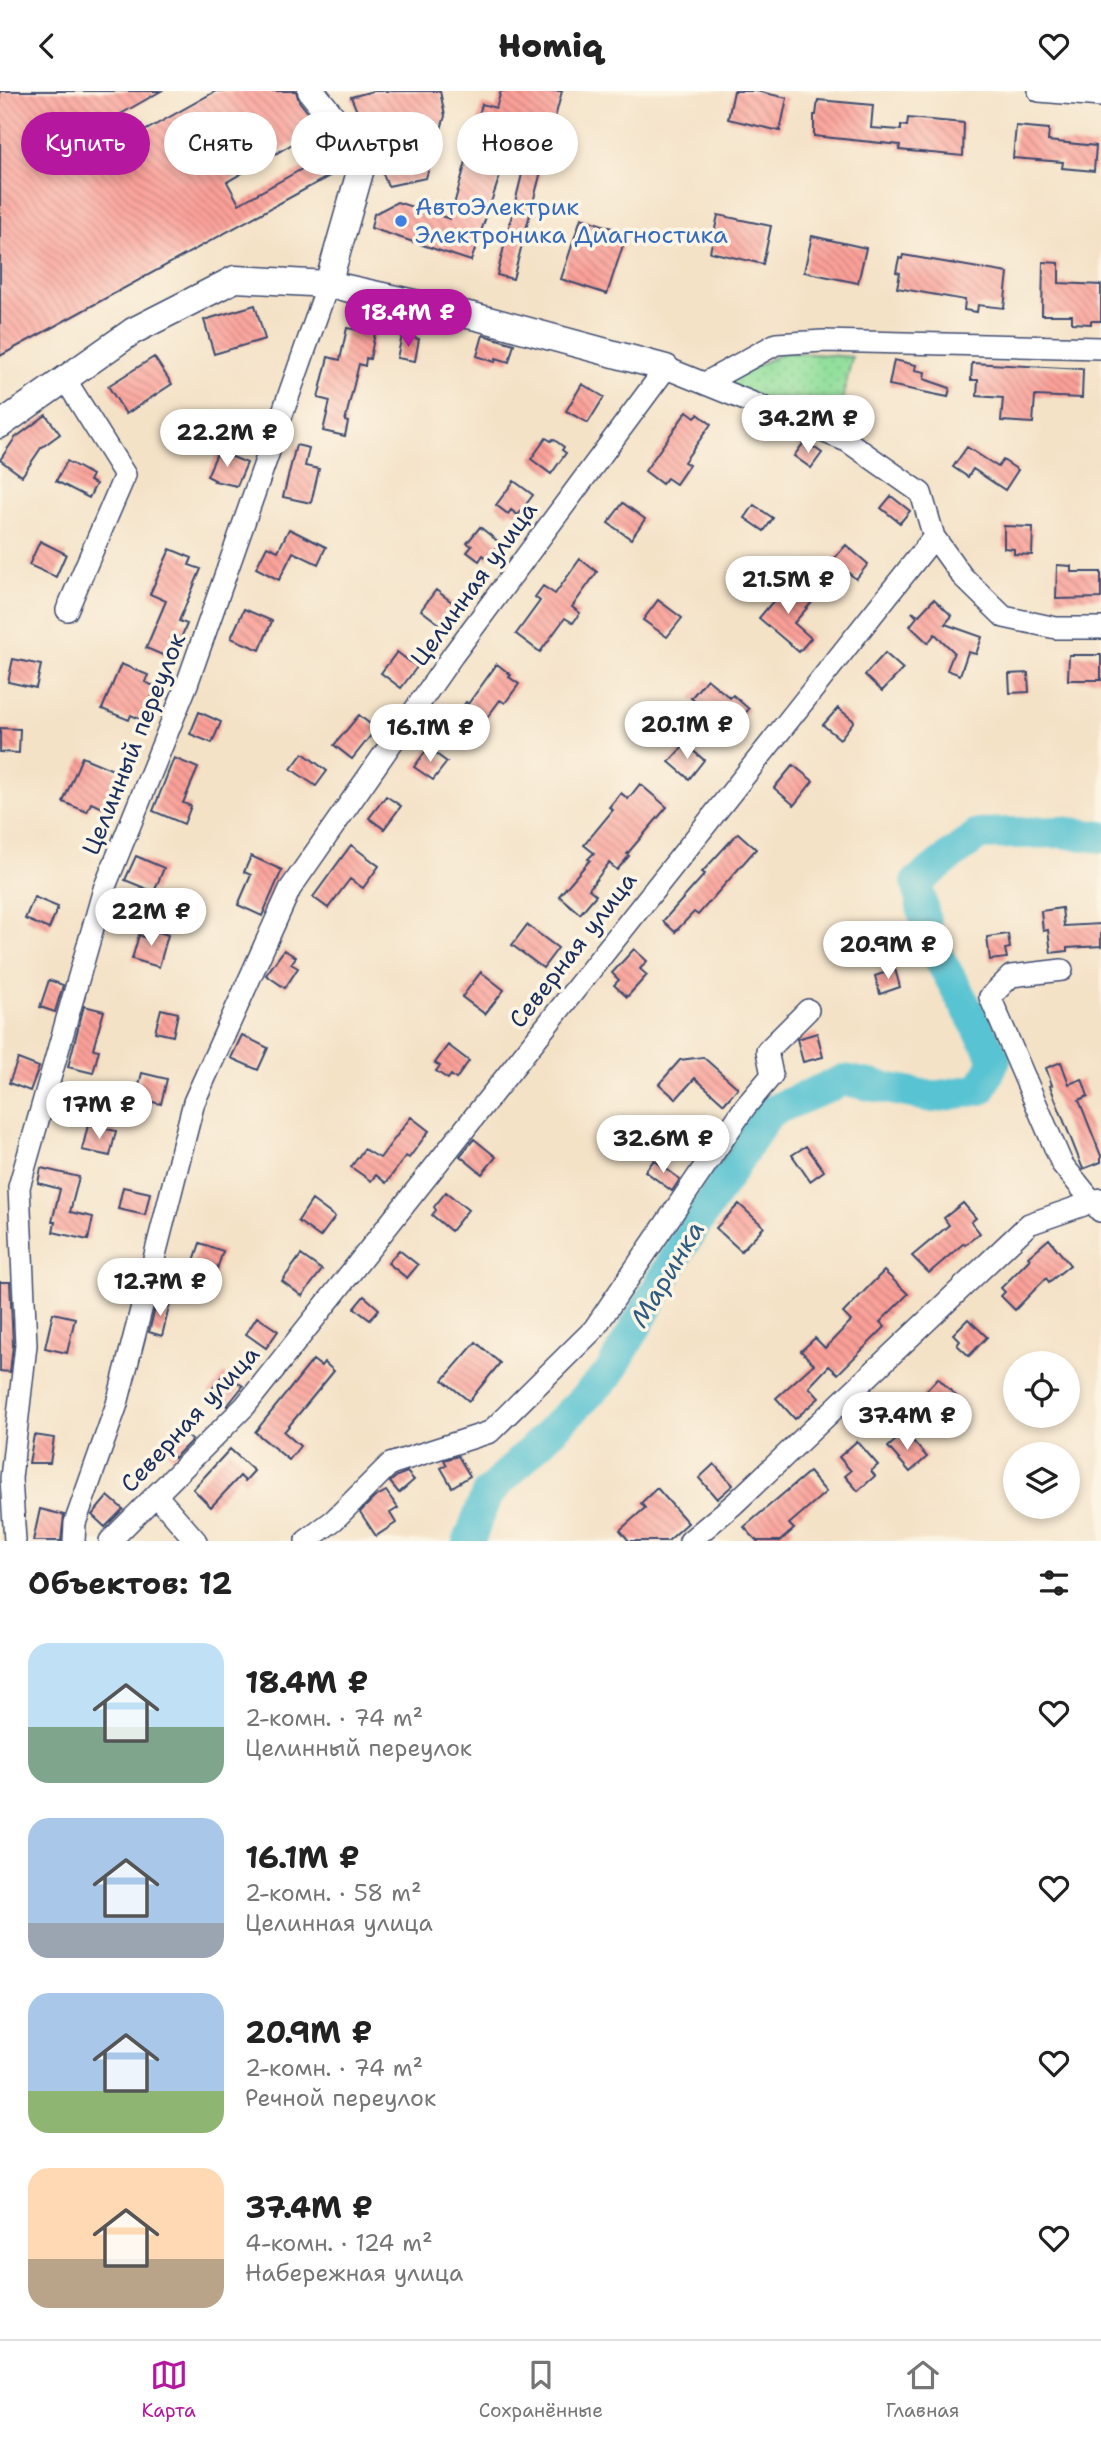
<!DOCTYPE html>
<html lang="ru">
<head>
<meta charset="utf-8">
<style>
  :root { --surface:#fff; --page:#f2f2f2; --text:#222; --muted:#767676; --line:#e0e0e0; --accent:#b5179e }
  body { margin:0; font-family:"Shantell Sans",sans-serif; background:var(--page); color:var(--text); height:100vh; display:flex; flex-direction:column; font-size:26px; white-space:nowrap }
  * { box-sizing:border-box; margin:0 }
  p { font-size:23px; color:var(--muted) }
  .icon { flex:none; width:38px; height:38px; fill:none; stroke:currentColor; stroke-width:2; stroke-linecap:round; stroke-linejoin:round }
  .map { position:relative; height:1450px; overflow:hidden }
  .panel { display:flex; flex-direction:column; background:var(--surface); flex:1 }
  .panel>* { flex:none }
  .guide { position:absolute; left:21px; top:21px; width:700px; height:63px; display:flex; gap:14px }
  .controls { position:absolute; left:1003px; top:1260px; display:grid; gap:14px }
  .controls a { display:grid; place-items:center; width:77px; height:77px; border-radius:50%; background:var(--surface); box-shadow:0 4px 10px #0003; font-size:35px }
  .price { position:absolute; translate:-50% -60px; padding:0 16px; border-radius:24px; background:#fff; color:#222; font-size:23px; line-height:46px; filter:drop-shadow(0 2px 4px #0008) }
  .price::after { content:''; position:absolute; left:50%; top:42px; width:21px; height:16px; margin-left:-10px; background:inherit; clip-path:polygon(0 0,100% 0,50% 100%) }
  .price.current { background:var(--accent); color:#fff }
  ul { padding:0; list-style:none }
  li { display:flex; align-items:center; gap:21px; height:175px; padding:0 28px }
  li span { display:grid; place-items:center; flex:none; width:196px; height:140px; border-radius:21px; color:#555 }
  li>.icon { margin-inline-start:auto }
  span .icon { width:84px; height:84px; fill:#fffc; stroke-width:1 }
  li b { font-size:30px }
  h2 { display:flex; justify-content:space-between; align-items:center; height:84px; padding:0 28px; font-size:30px }
  .pill { padding:0 24px; border-radius:32px; background:var(--surface); box-shadow:0 4px 10px #0003; font-size:24px; line-height:63px }
  .pill.current { background:var(--accent); color:#fff }
  header { display:flex; justify-content:space-between; align-items:center; height:91px; padding:0 28px; background:var(--surface); font-size:32px; font-weight:800 }
  .tab-bar { display:flex; justify-content:space-around; align-items:center; height:98px; border-top:2px solid var(--line); background:var(--surface); font-size:19px; color:var(--muted) }
  .tab-bar a { display:grid; justify-items:center; gap:4px }
  .tab-bar .current { color:var(--accent) }
  .map>svg:first-child { display:block }
  .grass { fill:url(#grass-dots); stroke:#57877d; stroke-width:2 }
  .lines { fill:none; stroke-linecap:round; stroke-linejoin:round }
  .river { stroke:#58c3d2; stroke-width:32 }
  .building { fill:url(#building-back-hatch) }
  .minor-casing { stroke:#3c4a6e; stroke-width:24 }
  .tertiary-casing { stroke:#3c4a6e; stroke-width:29 }
  .minor { stroke:#fff; stroke-width:21 }
  .tertiary { stroke:#fff; stroke-width:26 }
  .shop-dot { fill:#3f7fe0; stroke:#fcf5e5; stroke-width:2.5 }
  .labels { text-anchor:middle; stroke-width:7; stroke-linejoin:round; paint-order:stroke }
  .shop-label { font-size:24px; fill:#366cbe; stroke:#fcf5e5; text-anchor:start }
  .street-label { font-size:24px; fill:#1b2f5e; stroke:#fcf5e5 }
  .water-label { font-size:26px; font-style:italic; fill:#2d5b81; stroke:#fcf5e5 }
</style>
</head>
<body>
<header><svg class="icon" aria-label="back" viewBox="0 0 24 24"><path d="M15 5l-7 7 7 7"/></svg>Homiq<svg class="icon" aria-label="heart" viewBox="0 0 24 24"><path d="M12 20l-8-8c-3-5 5-10 8-4 3-6 11-1 8 4z"/></svg></header>
<div class="map">
<svg width="1101" height="1450" viewBox="0 0 1101 1450">
  <defs>
    <pattern id="grass-dots" width="8" height="8" patternUnits="userSpaceOnUse" patternTransform="scale(1.75)"><rect width="8" height="8" fill="#93df9c"/><path d="M2 2h.1M6 6h.1" fill="none" stroke="#7ec089" stroke-width="1.8" stroke-linecap="round"/></pattern>
    <pattern id="building-back-hatch" width="6" height="6" patternUnits="userSpaceOnUse" patternTransform="scale(1.75)"><rect width="6" height="6" fill="#fba098"/><path d="M-1 5l2 2M0 0l6 6M5-1l2 2" fill="none" stroke="#ca837f"/></pattern>
  </defs>
  <rect width="100%" height="100%" fill="#fcf5e5"/>
  <filter id="ink" filterUnits="userSpaceOnUse"><feTurbulence type="fractalNoise" baseFrequency=".0143" numOctaves="2"/><feDisplacementMap in="SourceGraphic" scale="14" xChannelSelector="R" yChannelSelector="G"/><feConvolveMatrix kernelMatrix="1 2 1 2 8 2 1 2 1" color-interpolation-filters="sRGB"/></filter>
  <filter id="wash" filterUnits="userSpaceOnUse"><feTurbulence type="fractalNoise" baseFrequency=".00686" numOctaves="4" result="noise"/><feDisplacementMap in="SourceGraphic" scale="28" xChannelSelector="R" yChannelSelector="G"/><feGaussianBlur stdDeviation="1.57" result="paint"/><feColorMatrix in="noise" values="0 0 0 0 0 0 0 0 0 0 0 0 0 0 0 0 0 1.4 0 .05"/><feComposite in="paint" operator="in"/></filter>
  <g filter="url(#wash)">
    <rect width="100%" height="100%" fill="#f4e2c7"/>
    <path class="grass" d="M785,261l67,5 -16,71 -114,-45z"/>
    <g class="lines">
      <path class="river" d="M469,1450l18,-47 122,-120 72,-127 88,-135 75,-32 89,17 48,-8 14,-30 -66,-119 -12,-58 62,-48 81,-2 41,5"/>
    </g>
    <g id="blocks">
      <path class="building" d="M0,0h161l-42,24 13,23 84,-47h80l3,10 21,27 -93,54 12,22 97,-54 -3,24 -333,182z
        M373,0h67l5,25 -19,62 -38,8 -37,-89z
        M501,0h61l-49,188 -16,-4 27,-109 -19,-5 -34,100 -100,-33 3,-14 23,-12 53,17 32,-115 14,4z
        M734,0h22l31,7 -7,33 -52,-12z
        M818,9l55,5 -2,23 30,2v-5l6,1 1,-8 56,5 -1,33 -64,-6 1,-5 -86,-9v-21h2z
        M1016,35l33,3 -1,12 48,5 -2,25 -32,-3 1,-6 -50,-4z
        M718,124l53,11 -8,38 -53,-12z
        M581,127l46,15 -20,61 -46,-15z
        M812,145l54,12 -8,35 -54,-11z
        M903,164l105,18 -4,35 -26,-3 -1,7 -13,-2 1,-10 -68,-12 3,-15 -4,-1 3,-14 3,1z
        M1043,171l16,1v20l42,2v36h-10v3l-19,-1v-8h-30z
        M255,214l10,34 -51,15 -10,-34z
        M347,237l28,5 -5,26 -4,-1 -1,8 -6,-2 -14,57 3,1 -3,14 -22,-5 7,-30 -12,-3 10,-41 12,3z
        M483,244l31,9 -5,18 -13,-4 -1,4 -18,-6z
        M402,245l17,3 -4,22 -18,-3z
        M154,266l18,27 -46,30 -18,-28z
        M894,269l22,5 -1,5 10,2 -1,7 26,9 -2,9 -59,-12z
        M972,272l111,6 -1,29 -47,-2 -2,27 -32,-2 2,-23 -26,-2 1,-16h-7z
        M582,293l22,13 -16,26 -22,-12z
        M687,320l8,6 3,-3 13,10 -27,38 5,3 -13,19 -9,-6 -5,6 -17,-13z
        M46,324l14,19 -19,14 -19,28 -22,-16 15,-22z
        M546,347l5,3 2,-2 11,8 -2,3 4,3 -15,21 -20,-15z
        M805,350l17,12 -11,15 -17,-12z
        M296,354l13,3 -4,18 14,3 -8,34 -28,-6z
        M967,356l31,20 5,-7 15,10 -13,20 -32,-21 -5,8 -15,-10z
        M218,360l29,12 -10,23 -23,-5 1,-1 -8,-4z
        M67,370l25,14 -3,6 7,3 -7,14 -33,-17z
        M514,390l19,14 -15,20 -7,-5 -3,4 -12,-9z
        M891,405l19,15 -10,12 -19,-15z
        M623,412l22,16 -14,20 -23,-16z
        M754,414l19,13 -9,13 -19,-13z
        M1004,435l29,1 -1,28 -18,-1v-5l-10,-1z
        M480,436l20,16 -12,16 -5,-4 -4,6 -12,-9 5,-6 -5,-3z
        M289,438l37,18 -8,17 -25,-12 -14,28 -23,-12 11,-22 11,5z
        M40,450l26,13 -10,23 -27,-12z
        M846,454l22,19 -12,15 -23,-19z
        M170,458l22,9 -3,7 12,4 -22,52 8,3 -15,35 -26,-11 20,-47 -16,-7z
        M580,468l17,13 -25,35 8,6 -7,10 -8,-5 -25,34 -24,-18 24,-33 -5,-4 8,-11 12,8z
        M1057,474l14,1v6h30v26l-45,1z
        M790,490l23,20 -19,22 17,15 -12,14 -40,-34z
        M436,499l21,16 -15,20 -21,-16z
        M934,508l18,17 -7,8 37,13 -6,17 -8,-2 -8,23 -13,-5 7,-18 -19,-18 -7,9 -18,-17 7,-9 -5,-5 7,3z
        M658,509l24,18 -15,19 -24,-17z
        M244,518l28,12 -12,29 -29,-12z
        M397,561l20,15 -16,21 -20,-15z
        M885,562l18,16 -21,22 -17,-16z
        M1069,564h32v25h-33z
        M13,568l28,6 -5,23 -28,-6z
        M121,573l27,11 -3,7 11,5 -14,33 -11,-5 -2,5 -27,-11z
        M497,573l14,11 -2,2 10,7 -14,19 -5,-3 -22,30 -21,-16 9,-12 2,2z
        M1028,582l1,19 -19,1 -1,-19z
        M707,588l23,19 3,-3 16,14 -9,10 -4,-3 -6,6 -24,-19 -4,5 -11,-10z
        M838,617l16,13 -14,18 -17,-14z
        M199,621l22,10 -9,21 -22,-9z
        M359,624l17,14 -24,30 -18,-14z
        M0,637l20,1 -1,24 -19,-1z
        M685,653l19,16 -15,19 -20,-17z
        M428,657l19,14 -14,18 -19,-13z
        M303,662l24,18 -11,15 -25,-17z
        M82,666l36,15 -15,36 -12,-5 -4,9 -24,-10z
        M174,667l24,10 -15,35 8,3 -7,18 -31,-13z
        M793,674l20,16 -19,24 -20,-17z
        M640,693l27,23 -40,47 2,2 -12,14 -8,-7 -20,26 7,6 -16,19 -21,-18 31,-36 -2,-1 6,-6 -10,-8 29,-35 -4,-3 12,-14 7,6z
        M386,705l15,10 -17,23 -15,-11z
        M738,742l18,16 -58,66 -4,-3 -19,20 -12,-11 42,-47 -3,-2z
        M351,754l28,21 -16,22 -13,-9 -22,29 -15,-11z
        M136,765l28,12 -10,24 -29,-12z
        M251,765l31,14 -20,46 -24,-11 13,-30 -7,-3z
        M34,806l24,10 -9,22 -24,-10z
        M1062,817l2,18 37,-2v22l-34,2v3l-16,2 -3,-23 -5,1 -2,-20z
        M527,834l31,23 -15,20 -31,-23z
        M150,838l18,6 -9,32 -27,-8 7,-24 8,3z
        M1008,843l2,14 -5,1 2,9 -17,2 -3,-23z
        M634,858l13,12 -7,8 7,6 -20,22 -13,-12 5,-5 -7,-7z
        M284,859l12,7 -5,7 7,4 -13,20 -19,-13z
        M895,878l5,18 -20,7 -5,-18z
        M481,881l23,18 -19,24 -23,-17z
        M49,889l14,5 -8,27 -15,-5z
        M84,915l20,5 -11,38 6,1 -6,23 -25,-6z
        M161,918l17,4 -5,23 -18,-4z
        M817,942l6,24 -20,5 -6,-23z
        M242,944l26,13 -10,22 -27,-12z
        M448,954l21,16 -13,18 -5,-4 -3,4 -12,-8 4,-5 -5,-3z
        M703,966l35,31 -14,16 -29,-26 -19,21 -17,-15 21,-24z
        M18,968l21,8 -9,24 -21,-8z
        M1061,971l8,22 13,-5 6,17 -9,4 22,56v6l-18,7 -33,-83 2,-1 -6,-17z
        M142,982l25,6 -6,25 -25,-6z
        M411,1026l18,14 -20,27 -3,-2 -20,27 -10,-8 -5,6 -20,-14 13,-18 16,9z
        M88,1034l28,6 -6,25 -28,-6z
        M474,1048l22,18 -14,17 -22,-18z
        M806,1055l18,25 -14,10 -18,-26z
        M654,1069l26,19 -8,12 -27,-20z
        M41,1077l38,9 -9,35 23,5 -5,23 -35,-8 2,-10h-3l8,-33 -22,-6z
        M123,1096l27,6 -5,22 -27,-6z
        M446,1101l22,18 -17,21 -19,-16 4,-5 -2,-3z
        M312,1109l23,17 -15,20 -22,-16z
        M963,1112l13,15 -5,4 9,11 -15,12 -1,-2 -35,30 -17,-17 37,-31 -5,-7z
        M739,1113l25,23 -23,24 -25,-23z
        M1049,1148l21,26 -21,17 -3,-4 -31,32 -14,-14 4,-4 -4,-4 29,-29 -2,-2z
        M200,1152l23,8 -9,27 -23,-8z
        M399,1159l19,15 -11,13 -19,-15z
        M301,1164l21,15 -20,26 -20,-15z
        M884,1180l24,23 -28,28 5,5 -47,47 -9,-8 -20,21 10,11 -24,21 -19,-21 38,-34 -13,-13 14,-13 10,10 26,-27 -8,-8z
        M0,1191h10l3,63 -3,27 -10,-1z
        M364,1205l15,13 -9,11 -16,-12z
        M157,1209l13,3 -8,33 -13,-4z
        M53,1222l22,5 -8,35 -22,-5z
        M257,1226l21,14 -12,17 -20,-14z
        M968,1228l19,18 -18,19 -12,-11 3,-4 -7,-7z
        M476,1251l24,21 -31,38 -26,-21z
        M313,1269l8,6 3,-4 10,9 -50,61 16,14 -11,14 -34,-28z
        M224,1282l19,13 -16,20 -18,-13z
        M938,1287l28,28 -16,16 -28,-27z
        M178,1338l14,11 -18,18 -13,-12z
        M905,1341l22,25 -17,15 -22,-25z
        M34,1344l20,3 -4,25h-21z
        M857,1350l21,24 -7,6 4,5 -17,15 -13,-15 6,-5 -12,-14z
        M230,1358l24,22 -9,10 -5,-5 -29,31 -18,-18z
        M458,1365l12,20 -18,11 -11,-19 6,-3 -3,-5z
        M714,1373l19,21 -16,14 -18,-21z
        M407,1381l7,8 -15,13 -9,-11 7,-6z
        M809,1381l17,20 -37,32 5,5 -14,12h-23l-13,-14z
        M657,1397l31,35 -20,18h-39l-9,-11 25,-22 -4,-5z
        M386,1400l12,17 -8,5 6,10 -20,13 -16,-24 14,-14z
        M108,1405l15,13 -18,18 -13,-12z
        M40,1418l24,6 -3,26h-28z"/>
    </g>
  </g>
  <g filter="url(#ink)">
    <use href="#blocks" fill-opacity="0" stroke="#3c4a6e" stroke-width="2"/>
    <g class="lines">
      <g class="minor-casing">
        <path id="minor" d="M1039,0l62,5
          M65,288l60,96 -58,135
          M705,292l71,-39 47,-3 278,7
          M1062,879l-51,6 -21,21 72,167 38,47
          M156,1404l40,46
          M15,1450l-4,-63 15,-133 -7,-158 85,-298 83,-205 141,-400
          M74,1450l1,-18 42,-119 77,-302 96,-213 163,-234 213,-287 181,73 74,52 13,44 28,39 42,41 52,11h45
          M110,1450l135,-135 689,-869
          M306,1450l28,-21 56,-56 100,-32 104,-103 151,-222 27,-32 -5,-24 41,-41
          M690,1450l44,-37 295,-280 72,-25"/>
      </g>
      <g class="tertiary-casing">
        <path id="tertiary" d="M311,0l33,41 18,33 -34,119
          M0,334l133,-94 102,-52 93,5 149,33 189,51"/>
      </g>
      <use href="#minor" class="minor"/>
      <use href="#tertiary" class="tertiary"/>
    </g>
  </g>
  <circle class="shop-dot" cx="401" cy="130" r="7"/>
  <g class="labels">
    <g class="shop-label">
      <text x="415" y="124">АвтоЭлектрик<tspan x="415" dy="28">Электроника Диагностика</tspan></text>
    </g>
    <g class="street-label">
      <text transform="translate(474 493) rotate(-54)" y="8">Целинная улица</text>
      <text transform="translate(134 653) rotate(-68)" y="8">Целинный переулок</text>
      <text transform="translate(573 859) rotate(-52)" y="8">Северная улица</text>
      <text transform="translate(190 1328) rotate(-47)" y="8">Северная улица</text>
    </g>
    <g class="water-label">
      <text transform="translate(667 1183) rotate(-59)" y="9">Маринка</text>
    </g>
  </g>
</svg>
<div class="controls">
<a><svg class="icon" aria-label="locate" viewBox="0 0 24 24"><circle cx="12" cy="12" r="6"/><path d="M12 2v4M12 18v4M2 12h4M18 12h4"/></svg></a>
<a><svg class="icon" aria-label="layers" viewBox="0 0 24 24"><path d="M12 4l9 5-9 5-9-5zM3 14l9 5 9-5"/></svg></a>
</div>
<b class="price current" style="left:408px;top:258px">18.4M ₽</b>
<b class="price" style="left:808px;top:364px">34.2M ₽</b>
<b class="price" style="left:227px;top:378px">22.2M ₽</b>
<b class="price" style="left:788px;top:525px">21.5M ₽</b>
<b class="price" style="left:687px;top:670px">20.1M ₽</b>
<b class="price" style="left:430px;top:673px">16.1M ₽</b>
<b class="price" style="left:151px;top:857px">22M ₽</b>
<b class="price" style="left:888px;top:890px">20.9M ₽</b>
<b class="price" style="left:99px;top:1050px">17M ₽</b>
<b class="price" style="left:663px;top:1084px">32.6M ₽</b>
<b class="price" style="left:160px;top:1227px">12.7M ₽</b>
<b class="price" style="left:907px;top:1361px">37.4M ₽</b>
<div class="guide">
<a class="pill current">Купить</a>
<a class="pill">Снять</a>
<a class="pill">Фильтры</a>
<a class="pill">Новое</a>
</div>
</div>
<section class="panel">
<h2>Объектов: 12<svg class="icon" aria-label="filters" viewBox="0 0 24 24"><path d="M4 7h16M4 17h16"/><circle cx="9" cy="7" r="2"/><circle cx="15" cy="17" r="2"/></svg></h2>
<ul>
<li><span style="background:linear-gradient(#bfe0f5 60%,#7fa58c 0)"><svg class="icon" aria-label="home" viewBox="0 0 24 24"><path d="M3 11l9-7 9 7M6 9v11h12V9"/></svg></span><div><b>18.4M ₽</b><p>2-комн. · 74 m²</p><p>Целинный переулок</p></div><svg class="icon" aria-label="heart" viewBox="0 0 24 24"><path d="M12 20l-8-8c-3-5 5-10 8-4 3-6 11-1 8 4z"/></svg></li>
<li><span style="background:linear-gradient(#a9c7e8 75%,#9aa5b1 0)"><svg class="icon" aria-label="home" viewBox="0 0 24 24"><path d="M3 11l9-7 9 7M6 9v11h12V9"/></svg></span><div><b>16.1M ₽</b><p>2-комн. · 58 m²</p><p>Целинная улица</p></div><svg class="icon" aria-label="heart" viewBox="0 0 24 24"><path d="M12 20l-8-8c-3-5 5-10 8-4 3-6 11-1 8 4z"/></svg></li>
<li><span style="background:linear-gradient(#a9c7e8 70%,#8fb573 0)"><svg class="icon" aria-label="home" viewBox="0 0 24 24"><path d="M3 11l9-7 9 7M6 9v11h12V9"/></svg></span><div><b>20.9M ₽</b><p>2-комн. · 74 m²</p><p>Речной переулок</p></div><svg class="icon" aria-label="heart" viewBox="0 0 24 24"><path d="M12 20l-8-8c-3-5 5-10 8-4 3-6 11-1 8 4z"/></svg></li>
<li><span style="background:linear-gradient(#ffd9b3 65%,#b9a48a 0)"><svg class="icon" aria-label="home" viewBox="0 0 24 24"><path d="M3 11l9-7 9 7M6 9v11h12V9"/></svg></span><div><b>37.4M ₽</b><p>4-комн. · 124 m²</p><p>Набережная улица</p></div><svg class="icon" aria-label="heart" viewBox="0 0 24 24"><path d="M12 20l-8-8c-3-5 5-10 8-4 3-6 11-1 8 4z"/></svg></li>
</ul>
</section>
<nav class="tab-bar">
<a class="current"><svg class="icon" aria-label="map" viewBox="0 0 24 24"><path d="M3 6l6-2 6 2 6-2v14l-6 2-6-2-6 2zM9 4v14M15 6v14"/></svg>Карта</a>
<a><svg class="icon" aria-label="saved" viewBox="0 0 24 24"><path d="M7 4h10v16l-5-4-5 4z"/></svg>Сохранённые</a>
<a><svg class="icon" aria-label="home" viewBox="0 0 24 24"><path d="M3 11l9-7 9 7M6 9v11h12V9"/></svg>Главная</a>
</nav>
</body>
</html>
